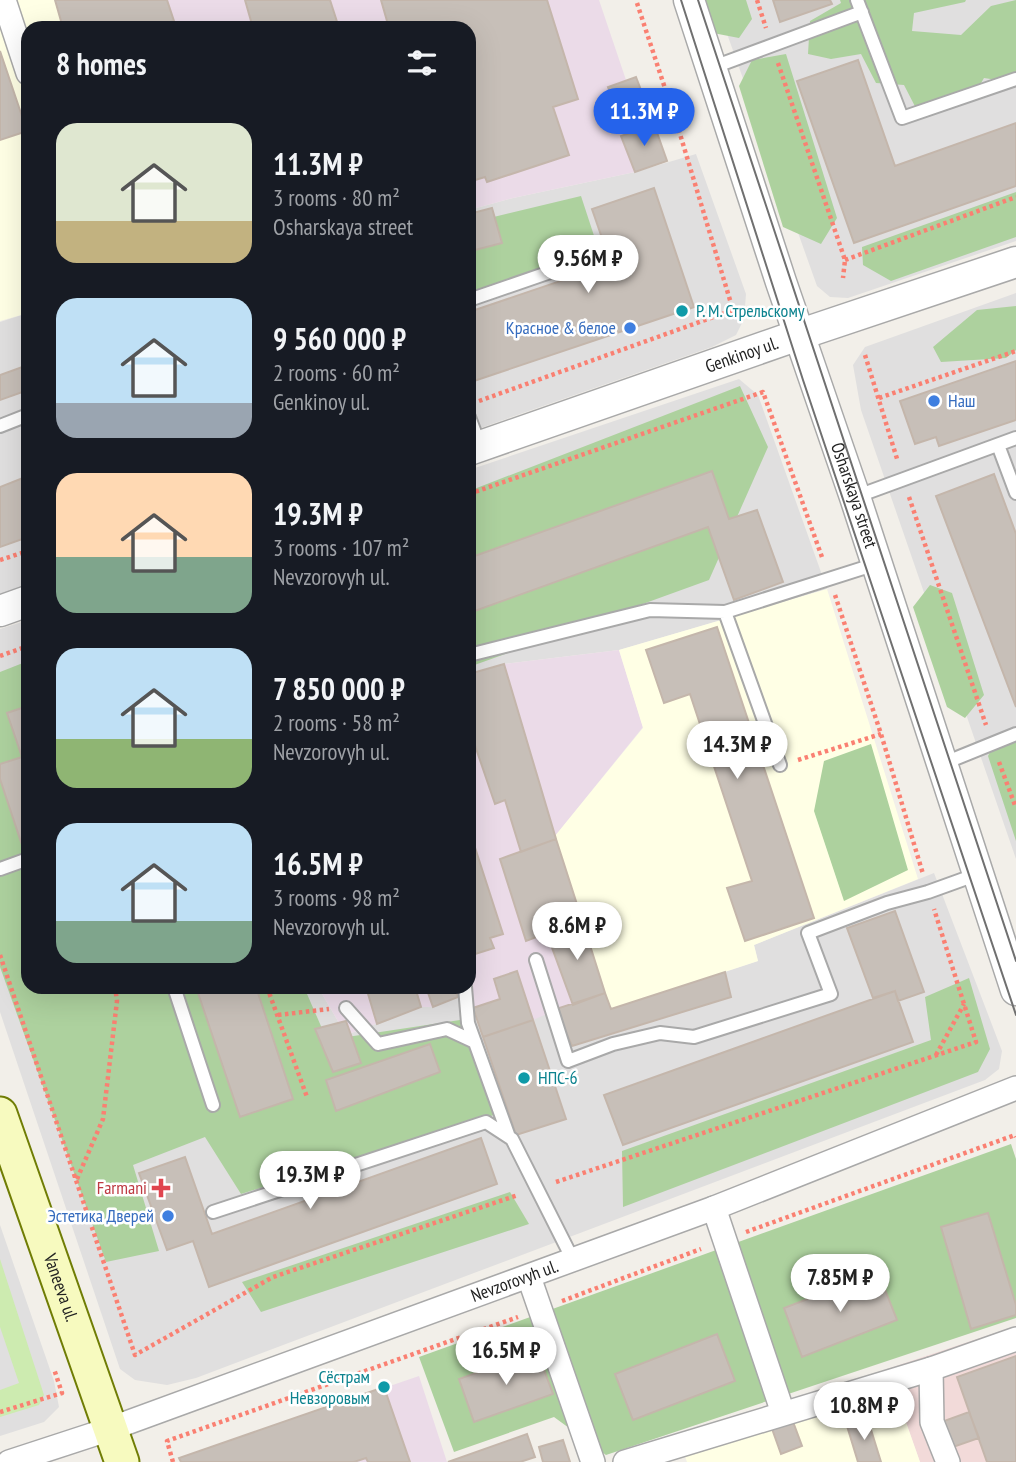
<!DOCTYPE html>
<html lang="en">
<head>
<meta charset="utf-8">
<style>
  :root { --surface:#171b24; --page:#242831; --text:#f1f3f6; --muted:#9ea1a6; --accent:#2563eb }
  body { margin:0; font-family:"PT Sans Narrow",sans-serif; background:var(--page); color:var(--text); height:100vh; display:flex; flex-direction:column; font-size:26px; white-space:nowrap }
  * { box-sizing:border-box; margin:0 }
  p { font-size:23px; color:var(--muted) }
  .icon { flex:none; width:38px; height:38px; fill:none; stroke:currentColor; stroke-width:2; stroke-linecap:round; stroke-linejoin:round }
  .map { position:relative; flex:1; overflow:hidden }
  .sheet { position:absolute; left:21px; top:21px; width:455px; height:973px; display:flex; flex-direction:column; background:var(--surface); border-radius:21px; box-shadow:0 7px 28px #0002 }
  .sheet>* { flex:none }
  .price { position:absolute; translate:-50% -60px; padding:0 16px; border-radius:24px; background:#fff; color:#222; font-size:23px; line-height:46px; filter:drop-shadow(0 2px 4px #0008) }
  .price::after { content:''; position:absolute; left:50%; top:42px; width:21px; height:16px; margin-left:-10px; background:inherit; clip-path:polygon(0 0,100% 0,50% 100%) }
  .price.on { background:var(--accent); color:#fff }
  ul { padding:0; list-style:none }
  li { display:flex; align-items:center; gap:21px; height:175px; padding:0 35px }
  li span { display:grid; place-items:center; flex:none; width:196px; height:140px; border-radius:21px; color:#555 }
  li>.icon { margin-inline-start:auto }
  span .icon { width:84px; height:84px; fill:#fffc; stroke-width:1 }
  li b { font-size:30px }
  h2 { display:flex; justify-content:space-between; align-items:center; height:84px; padding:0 35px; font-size:30px }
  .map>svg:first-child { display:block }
  .residential { fill:#e0dfdf }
  .commercial { fill:#f2dad9 }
  .industrial { fill:#ebdbe8 }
  .education { fill:#ffffe5 }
  .grass { fill:#cdebb0 }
  .forest { fill:#add19e }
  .building { fill:#c7bfb8; stroke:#c4b6ab; stroke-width:2 }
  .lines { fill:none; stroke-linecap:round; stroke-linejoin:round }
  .service-casing { stroke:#a9a9a9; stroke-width:16 }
  .minor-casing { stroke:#a9a9a9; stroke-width:26 }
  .tertiary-casing { stroke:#a9a9a9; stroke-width:33 }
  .secondary-casing { stroke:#707d05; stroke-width:37 }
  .path { stroke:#fa8072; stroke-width:4.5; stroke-dasharray:3.5 3.5; stroke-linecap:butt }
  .service { stroke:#fff; stroke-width:12 }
  .minor { stroke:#fff; stroke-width:23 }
  .tertiary { stroke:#fff; stroke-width:30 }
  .secondary { stroke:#f7fabf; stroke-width:33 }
  .tram { stroke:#707070; stroke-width:2 }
  .culture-dot { fill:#0f9aa8; stroke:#fff; stroke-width:2.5 }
  .shop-dot { fill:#3f7fe0; stroke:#fff; stroke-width:2.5 }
  .health-dot { fill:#e0444e; stroke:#fff; stroke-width:2.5 }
  .labels { text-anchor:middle; stroke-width:5; stroke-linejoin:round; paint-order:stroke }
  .culture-label { font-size:18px; fill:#0d838f; stroke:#fff; text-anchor:start }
  .shop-label { font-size:18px; fill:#366cbe; stroke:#fff; text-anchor:end }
  .street-label { font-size:18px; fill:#222; stroke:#fff }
  .health-label { font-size:18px; fill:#be3a42; stroke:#fff; text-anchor:end }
</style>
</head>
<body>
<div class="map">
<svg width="1016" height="1462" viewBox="0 0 1016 1462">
  <rect width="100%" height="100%" fill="#f2efe9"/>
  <path class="residential" d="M715,0h301v241l-168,57 -18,-1 -13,-11z
    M696,154l50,140 -2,25 -8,16 -24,12 -243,85v-222l44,-12 122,-26z
    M1016,293v566l-155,-449 -8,-45 12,-18z
    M28,313v274l-28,10v-275z
    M739,379l19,16 69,194 -208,61 -115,14 -35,10v-204z
    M28,620v367h290l28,48 75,-28h12l25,-10 15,11 83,1 175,-12 -6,-25 33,-11 -4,-16 180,-72 68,178 -3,18 -14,11 -789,298 -29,7 -32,-5 -15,-11 -120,-357v-383z
    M0,1225l54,156 5,26 -15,15 -44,14z"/>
  <path class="commercial" d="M1016,1326v136h-96l-33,-93z"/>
  <path class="industrial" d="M55,0h544l27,80 10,-3 31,84 -32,11 -122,26 -44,12v-182h-406z
    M619,650l24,77 -88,109 55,173 115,-37 6,25 -159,49 -16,-36 -23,10 -50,17 -10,-29 -15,-11 -25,10h-12l-75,28 -28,-48h151v-313l35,-10z
    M419,1376l28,86h-266l-2,-4z"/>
  <path class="education" d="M0,0h55l8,28h-35v285l-28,8z
    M827,589l91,290 -164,66 4,16 -147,48 -56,-173 88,-108 -24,-78z
    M893,1385l27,77h-233l-4,-11z"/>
  <path class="grass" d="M0,1259l44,136 -5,10 -39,12v-27l19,-7 -19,-56z"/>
  <path class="forest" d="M704,0h42l6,19 -13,19 -26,-5z
    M840,0h126l-1,2 -51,11 -2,18 49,4 30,-29 25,-6v83l-32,-5 -14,24 -49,16 -17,-33 -28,-2 -15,-29 -30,5 -23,-5 2,-33 31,-18z
    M786,54l51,164 -16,26 -38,-17 -44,-141 13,-26z
    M1016,192v45l-125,44 -28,-16 -1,-18z
    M581,196l19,58 -131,41v-72z
    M1016,306v44l-10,8 -65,4 -8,-15 44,-37z
    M740,386l28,61 -59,133 -240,87v-176z
    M930,585l22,8 32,102 -19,23 -18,-11 -34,-100z
    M28,661v326h276l23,53 133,-20 34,95 -253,79 -36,-57 -72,28 26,86 -53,11 -106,-295v-295z
    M1000,732l16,7v102l-28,-85z
    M871,744l37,126 -64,31 -30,-90 10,-50z
    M969,978l21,71 -12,23 -355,135 -1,-56 309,-111 -6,-43z
    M1011,1144l5,15v159l-410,137 -52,-38 -100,35 -35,-95z
    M510,1192l19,32 -268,88 -19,-30z"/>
  <path class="building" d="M55,0h112l7,21 -25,7h-86z
    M245,0h85l9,28h-86z
    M381,0h166l31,99 -25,8 16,48 -82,27 -2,-5 -16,5v-154h-80z
    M773,0h57l2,4 -52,18z
    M0,51l27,80 -27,9z
    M858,60l37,106 121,-43v63l-162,57 -57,-162z
    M636,77l18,47 -27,10 -19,-47z
    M654,124l13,37 -32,11 -14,-36z
    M654,188l40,119 -223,75 -2,-5v-65l142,-48 -19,-55z
    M492,208l10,35 -27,7 -6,-25v-11z
    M1016,361v59l-77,26 -3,-9 -21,7 -15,-43z
    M28,365v25l-28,10v-25z
    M712,471l17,48 28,-9 26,72 -49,18 -26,-73 -239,86v-55z
    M994,474l22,60v173l-80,-211z
    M28,476v61l-28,10v-60z
    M717,627l97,291 -69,23 -18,-53 25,-7 -62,-187 -26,9 -18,-53z
    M504,664l52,175 -35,13 -16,-52 -10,4 -26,-76v-54z
    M28,706v140l-5,2 -23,-69v-15l22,-7 -15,-44z
    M469,829l34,105 -13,4 4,10 -25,8z
    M556,839l26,81 -56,21 -26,-82z
    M895,911l29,81 -26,9 -3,-10 -22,7 -26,-70z
    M582,920l23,73 -32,12 -26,-71z
    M517,971l16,49 -50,17 -10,-29 27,-9 -6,-20z
    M725,972l6,25 -159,49 -16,-37 49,-16 6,16z
    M196,987h60l37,112 -53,18z
    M366,987h49l6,20 -44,17z
    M426,987h28l4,10 -25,10z
    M895,991l18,51 -290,103 -19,-50z
    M533,1020l33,99 -50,16 -33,-98z
    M346,1021l15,42 -28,9 -18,-43z
    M430,1044l10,28 -104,39 -10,-31z
    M481,1138l16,46 -288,103 -16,-46 -26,9 -28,-77 46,-16 27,77z
    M988,1213l28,92v10l-45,14 -30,-102z
    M878,1272l19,48 -95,37 -18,-49z
    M717,1334l18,47 -102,39 -18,-46z
    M537,1351l16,43 -79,28 -15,-43z
    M1016,1356v106h-29l-30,-85z
    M384,1387l26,75h-42l-2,-4 -12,4h-173l-2,-4z
    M969,1412l10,26 -26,9 -9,-26z
    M792,1419l10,27 -21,8 -10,-28z
    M868,1420l13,42h-23l-11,-36z
    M527,1434l8,23 -15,5h-72z
    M563,1440l7,22h-27l-4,-15z"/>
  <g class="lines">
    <g class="service-casing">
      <path id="service" d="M857,0l45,118 114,-39
        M711,68l151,-56
        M469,300l116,-40
        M469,417l11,29
        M0,426l28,-11
        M998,445l18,48
        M855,497l161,-59
        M725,612l55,153
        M469,655l181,-45 75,2 151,-48
        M942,764l74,-30
        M0,869l28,-10
        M536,960l32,101 45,-17 47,-11 34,4 137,-43 -23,-61 79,-30 41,-11 50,-18
        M174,987l39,118
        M465,987l3,36 41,114
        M346,1008l32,36 69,-15 28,13
        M213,1212l273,-90 26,17 61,121"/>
    </g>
    <g class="minor-casing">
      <g id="minor">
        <path d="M4,0l24,73"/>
        <path d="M714,1208l69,205"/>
        <path d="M529,1277l64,185"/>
        <path id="s1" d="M9,1462l101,-33 604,-221 302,-120"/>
        <path d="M625,1462l306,-93"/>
        <path d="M948,1462l-16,-40 -1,-53 85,-30"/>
      </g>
    </g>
    <g class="tertiary-casing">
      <g id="tertiary">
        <path id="s2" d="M689,0l92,282 74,215 161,493"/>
        <path id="s3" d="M469,450l338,-118 209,-70"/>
        <path d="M0,611l28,-10"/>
      </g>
    </g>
    <g class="secondary-casing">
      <g id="secondary">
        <path id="s4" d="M0,1114l122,348"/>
      </g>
    </g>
    <path class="path" d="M757,0l9,28
      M778,63l67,197 -2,18
      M845,260l171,-63
      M865,355l33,107
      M879,398l137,-47
      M479,401l254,-91 -53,-176 -44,-134
      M469,494l294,-102 60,168
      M909,497l77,228
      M0,560l28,-9
      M835,595l46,139 42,140
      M0,656l28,-10
      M798,760l83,-26
      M999,762l17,46
      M0,955l135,400 138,-78 245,-82
      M267,987l40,110
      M278,1015l51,-6
      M936,1055l28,-51
      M77,1179l26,-60 14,-118 -2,-14
      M556,1182l420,-140 -42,-133
      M746,1232l269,-97 1,2
      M562,1301l139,-52
      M0,1412l62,-19 -8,-24
      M173,1462l-6,-21 351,-124"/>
    <use href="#service" class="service"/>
    <use href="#minor" class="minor"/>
    <use href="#tertiary" class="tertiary"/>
    <use href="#secondary" class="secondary"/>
    <path class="tram" d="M681,0l122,380 213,635
      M698,0l318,961"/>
  </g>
  <g class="culture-dot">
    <circle cx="682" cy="311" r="7"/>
    <circle cx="524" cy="1078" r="7"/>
    <circle cx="384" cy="1387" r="7"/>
  </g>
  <g class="shop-dot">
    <circle cx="630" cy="328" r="7"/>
    <circle cx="934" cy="401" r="7"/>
    <circle cx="168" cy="1216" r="7"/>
  </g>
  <path class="health-dot" d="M157.5 1177.5h7v7h7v7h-7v7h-7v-7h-7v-7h7z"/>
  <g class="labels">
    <g class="culture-label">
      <text x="696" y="317">Р. М. Стрельскому</text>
      <text x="538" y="1084">НПС-6</text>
      <text x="370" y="1383" text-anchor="end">Сёстрам<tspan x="370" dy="21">Невзоровым</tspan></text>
    </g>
    <g class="shop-label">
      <text x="616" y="334">Красное &amp; белое</text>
      <text x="948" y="407" text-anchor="start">Наш</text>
      <text x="154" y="1222">Эстетика Дверей</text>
    </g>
    <g class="street-label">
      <text dy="6" stroke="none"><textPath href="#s3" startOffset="289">Genkinoy ul.</textPath></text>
      <text dy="6" stroke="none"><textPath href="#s2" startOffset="522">Osharskaya street</textPath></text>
      <text dy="6" stroke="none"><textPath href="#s1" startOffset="537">Nevzorovyh ul.</textPath></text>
      <text dy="6" stroke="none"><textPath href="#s4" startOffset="184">Vaneeva ul.</textPath></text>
    </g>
    <g class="health-label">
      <text x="147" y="1194">Farmani</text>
    </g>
  </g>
</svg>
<b class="price on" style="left:644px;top:148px">11.3M ₽</b>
<b class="price" style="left:588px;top:295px">9.56M ₽</b>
<b class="price" style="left:737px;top:781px">14.3M ₽</b>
<b class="price" style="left:577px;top:962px">8.6M ₽</b>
<b class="price" style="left:310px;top:1211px">19.3M ₽</b>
<b class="price" style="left:840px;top:1314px">7.85M ₽</b>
<b class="price" style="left:506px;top:1387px">16.5M ₽</b>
<b class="price" style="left:864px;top:1442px">10.8M ₽</b>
<section class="sheet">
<h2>8 homes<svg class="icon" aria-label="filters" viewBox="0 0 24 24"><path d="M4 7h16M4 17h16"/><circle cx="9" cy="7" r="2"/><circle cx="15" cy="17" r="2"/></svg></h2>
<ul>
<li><span style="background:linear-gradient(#dfe7d0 70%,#c2b280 0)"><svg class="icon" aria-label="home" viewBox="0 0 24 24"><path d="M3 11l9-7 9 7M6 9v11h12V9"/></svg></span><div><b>11.3M ₽</b><p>3 rooms · 80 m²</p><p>Osharskaya street</p></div></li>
<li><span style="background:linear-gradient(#bfe0f5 75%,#9aa5b1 0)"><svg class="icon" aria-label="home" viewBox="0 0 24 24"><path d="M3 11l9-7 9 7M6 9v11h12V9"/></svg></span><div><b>9 560 000 ₽</b><p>2 rooms · 60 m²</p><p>Genkinoy ul.</p></div></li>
<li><span style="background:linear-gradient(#ffd9b3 60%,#7fa58c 0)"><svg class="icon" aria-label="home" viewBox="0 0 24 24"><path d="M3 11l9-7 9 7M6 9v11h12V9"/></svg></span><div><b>19.3M ₽</b><p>3 rooms · 107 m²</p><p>Nevzorovyh ul.</p></div></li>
<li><span style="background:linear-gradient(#bfe0f5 65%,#8fb573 0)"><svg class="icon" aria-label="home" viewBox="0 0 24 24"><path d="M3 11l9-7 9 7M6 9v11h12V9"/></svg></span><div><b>7 850 000 ₽</b><p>2 rooms · 58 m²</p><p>Nevzorovyh ul.</p></div></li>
<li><span style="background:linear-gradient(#bfe0f5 70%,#7fa58c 0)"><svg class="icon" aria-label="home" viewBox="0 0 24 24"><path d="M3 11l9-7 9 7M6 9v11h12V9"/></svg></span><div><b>16.5M ₽</b><p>3 rooms · 98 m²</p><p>Nevzorovyh ul.</p></div></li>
</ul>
</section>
</div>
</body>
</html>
